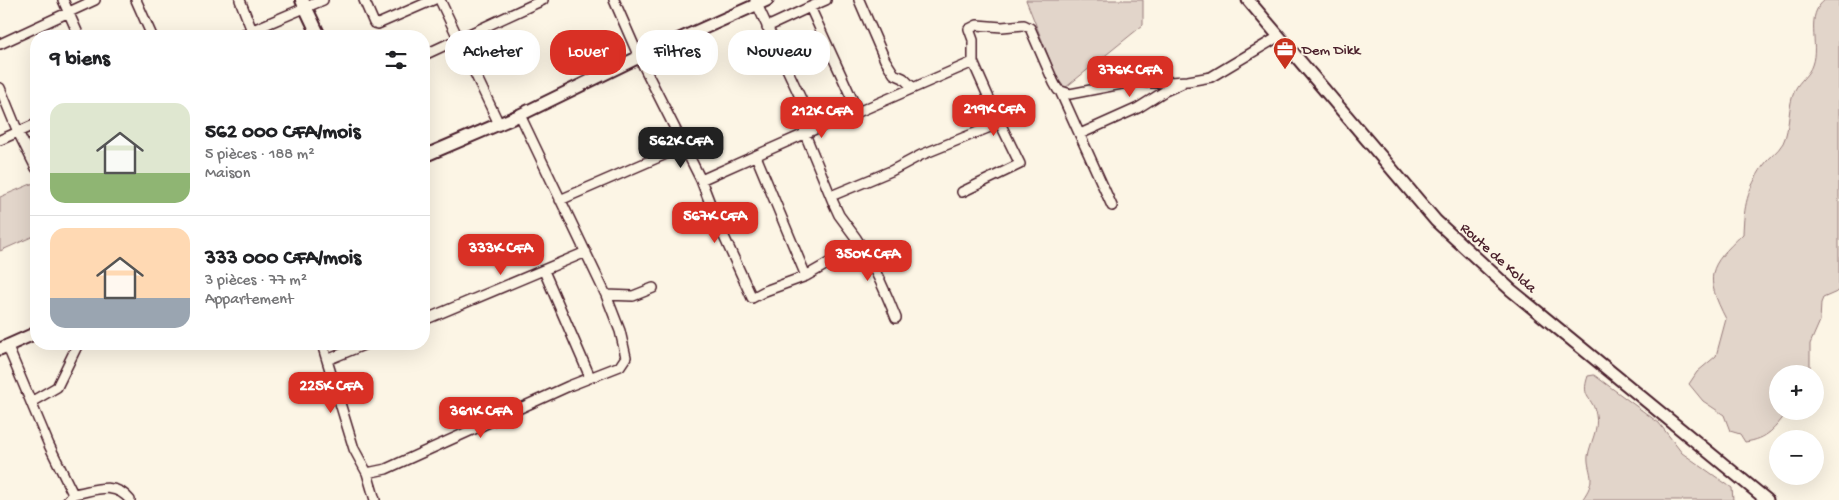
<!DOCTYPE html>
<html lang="fr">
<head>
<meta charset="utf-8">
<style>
  :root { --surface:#fff; --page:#f2f2f2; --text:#202124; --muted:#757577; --line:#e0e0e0; --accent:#d93025 }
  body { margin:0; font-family:"Gochi Hand",sans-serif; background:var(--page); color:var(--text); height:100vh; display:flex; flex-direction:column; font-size:19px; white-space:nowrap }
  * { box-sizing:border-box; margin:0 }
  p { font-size:16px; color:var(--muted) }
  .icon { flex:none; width:28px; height:28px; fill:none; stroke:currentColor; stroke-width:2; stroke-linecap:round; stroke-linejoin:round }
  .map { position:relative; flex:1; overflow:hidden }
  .panel { position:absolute; left:30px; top:30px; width:400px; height:320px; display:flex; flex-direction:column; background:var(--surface); border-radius:20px; box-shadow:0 5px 20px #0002 }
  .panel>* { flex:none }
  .banner { position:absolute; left:445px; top:30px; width:475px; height:45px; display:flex; gap:10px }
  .controls { position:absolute; left:1769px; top:365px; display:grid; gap:10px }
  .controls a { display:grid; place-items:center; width:55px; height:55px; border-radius:50%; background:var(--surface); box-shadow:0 5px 20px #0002; font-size:25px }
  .price { position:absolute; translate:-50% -42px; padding:0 11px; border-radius:10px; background:var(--accent); color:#fff; font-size:16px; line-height:32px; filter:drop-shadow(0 1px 2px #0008) }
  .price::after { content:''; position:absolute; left:50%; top:30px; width:15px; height:11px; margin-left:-8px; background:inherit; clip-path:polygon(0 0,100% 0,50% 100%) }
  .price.on { background:#222; color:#fff }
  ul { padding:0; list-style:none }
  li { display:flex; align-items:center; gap:15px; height:125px; padding:0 20px }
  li+li { border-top:1px solid var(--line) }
  li span { display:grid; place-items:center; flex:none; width:140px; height:100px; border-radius:15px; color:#555 }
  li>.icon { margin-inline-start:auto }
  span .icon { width:60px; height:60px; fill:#fffc; stroke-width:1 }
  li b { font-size:21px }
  h2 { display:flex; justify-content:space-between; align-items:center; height:60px; padding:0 20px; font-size:21px }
  .tag { padding:0 18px; border-radius:20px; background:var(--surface); box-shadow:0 5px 20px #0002; font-size:18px; line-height:45px }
  .tag.on { background:var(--accent); color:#fff }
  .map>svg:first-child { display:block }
  .green { fill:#e2d5ca; stroke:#967a7a }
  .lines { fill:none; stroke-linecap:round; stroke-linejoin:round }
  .minor-casing { stroke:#4a1f2b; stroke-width:12 }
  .major-casing { stroke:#4a1f2b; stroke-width:15 }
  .highway-casing { stroke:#4a1f2b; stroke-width:16 }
  .minor { stroke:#fcf5e5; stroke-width:9 }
  .major { stroke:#fcf5e5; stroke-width:11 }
  .highway { stroke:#fcf5e5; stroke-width:12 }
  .labels { text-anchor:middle; stroke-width:4; stroke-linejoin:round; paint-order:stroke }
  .poi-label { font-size:15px; fill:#4a1f2b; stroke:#fcf5e5; text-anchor:start }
  .street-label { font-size:15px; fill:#4a1f2b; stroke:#fcf5e5 }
</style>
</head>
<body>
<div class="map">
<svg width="1839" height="500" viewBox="0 0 1839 500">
  <rect width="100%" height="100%" fill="#fcf5e5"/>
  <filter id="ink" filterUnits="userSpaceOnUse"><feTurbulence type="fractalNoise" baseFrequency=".02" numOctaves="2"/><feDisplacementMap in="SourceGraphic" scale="10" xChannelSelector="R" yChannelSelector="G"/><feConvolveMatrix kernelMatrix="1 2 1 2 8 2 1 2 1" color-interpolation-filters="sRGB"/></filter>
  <g filter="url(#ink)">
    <path class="green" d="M1026,0h117v25l-78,63 -8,-10z
      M1825,0h14v291l-16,7 -2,5 -1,18 -10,23v30h-32v37h10c-13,17 -20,28 -43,31l-5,-8 -10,-3 -6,-16 -21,-14 -14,-17 8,-12 19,-16 10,-37c-22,-43 -18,-52 17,-85 1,-28 4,-44 20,-68 6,-9 15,-14 20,-23 8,-16 4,-37 12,-53 4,-9 14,-15 17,-25 8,-22 -8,-49 13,-65z
      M36,182v53l-36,16v-54z
      M1594,375l65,48 23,30 50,35 1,12h-151c4,-6 9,-13 9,-21 0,-7 -4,-15 -3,-23 2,-13 11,-27 8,-41 -3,-19 -16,-16 -8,-39z"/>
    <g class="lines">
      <g class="minor-casing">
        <path id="minor" d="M63,0l16,36
          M136,0l16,36
          M240,0l14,36
          M364,0l10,23 4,1 55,-24
          M440,0l59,124
          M614,0l25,57 62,123 15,39 36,79 13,-7 41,-15
          M755,0l46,99 4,35 28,68 6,13 17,23 -3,11 -47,27 -50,-120
          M826,0l-16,7 48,105 115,-50
          M859,0l26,60 9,14 9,4 10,10
          M767,27l43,-20
          M239,36l84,-36
          M0,44l95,-44
          M424,55l119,-55
          M0,88l18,44 18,36
          M1060,91l52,115
          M1080,134l58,-26 27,-17 16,-7
          M0,140l36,-16
          M701,180l128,-57 29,-11
          M962,192l58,-28 -20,-41 -27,-61v-22l-4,-11 8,-4 25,2 22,-2 6,3 24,55 4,7 12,4 67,-13 12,2 39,-2 23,-4 67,-40
          M831,196l60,-25 30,-16 79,-32
          M560,200l122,-53
          M856,238c17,25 29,52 40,80
          M544,271l46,106
          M606,295l27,1 20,-8
          M424,320l162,-68
          M322,344l32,105 13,24 8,27
          M7,345l42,100 24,49
          M327,360l39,-16
          M31,402l26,-15 21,-43
          M367,473l19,-4 183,-83 51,-20 6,-9 -6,-26 -14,-36 -86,-180
          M68,500l5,-6c21,-3 41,-14 57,6"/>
      </g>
      <g class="major-casing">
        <path id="major" d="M1248,0l188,221 75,69 256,210
          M424,156l96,-41 119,-58 128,-57
          M0,349l36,-16"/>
      </g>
      <g class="highway-casing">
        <path id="highway" d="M302,0l17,36"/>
      </g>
      <use href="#minor" class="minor"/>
      <use href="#major" class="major"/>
      <use href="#highway" class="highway"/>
    </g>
  </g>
  <defs>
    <g id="office-pin" transform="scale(1.25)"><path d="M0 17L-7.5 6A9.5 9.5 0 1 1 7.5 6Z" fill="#c8321e" stroke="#fcf5e5"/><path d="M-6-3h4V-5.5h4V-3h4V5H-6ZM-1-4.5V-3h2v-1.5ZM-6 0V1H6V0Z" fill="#fff"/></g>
  </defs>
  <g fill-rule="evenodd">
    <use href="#office-pin" x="1285" y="49"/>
  </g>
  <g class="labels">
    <g class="poi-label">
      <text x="1302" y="54">Dem Dikk</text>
    </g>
    <g class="street-label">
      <text transform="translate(1499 257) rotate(42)" y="5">Route de Kolda</text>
    </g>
  </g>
</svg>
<div class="controls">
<a>+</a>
<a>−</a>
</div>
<b class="price" style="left:1130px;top:98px">376K CFA</b>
<b class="price" style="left:994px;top:137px">219K CFA</b>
<b class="price" style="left:822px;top:139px">212K CFA</b>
<b class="price on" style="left:681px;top:169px">562K CFA</b>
<b class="price" style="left:715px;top:244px">567K CFA</b>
<b class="price" style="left:501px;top:276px">333K CFA</b>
<b class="price" style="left:868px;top:282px">350K CFA</b>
<b class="price" style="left:331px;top:414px">225K CFA</b>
<b class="price" style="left:481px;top:439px">361K CFA</b>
<div class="banner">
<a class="tag">Acheter</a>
<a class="tag on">Louer</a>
<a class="tag">Filtres</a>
<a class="tag">Nouveau</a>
</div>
<section class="panel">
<h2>9 biens<svg class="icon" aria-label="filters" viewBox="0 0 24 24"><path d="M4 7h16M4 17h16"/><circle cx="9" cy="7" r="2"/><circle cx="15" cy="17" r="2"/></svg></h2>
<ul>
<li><span style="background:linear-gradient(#dfe7d0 70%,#8fb573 0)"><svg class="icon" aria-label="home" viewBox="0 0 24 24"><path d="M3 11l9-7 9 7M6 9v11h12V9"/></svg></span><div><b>562 000 CFA/mois</b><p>5 pièces · 188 m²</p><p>Maison</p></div></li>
<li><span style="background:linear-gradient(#ffd9b3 70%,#9aa5b1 0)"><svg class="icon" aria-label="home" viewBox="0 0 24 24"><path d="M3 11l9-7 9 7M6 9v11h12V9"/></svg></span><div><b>333 000 CFA/mois</b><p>3 pièces · 77 m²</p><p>Appartement</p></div></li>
</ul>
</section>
</div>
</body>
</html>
